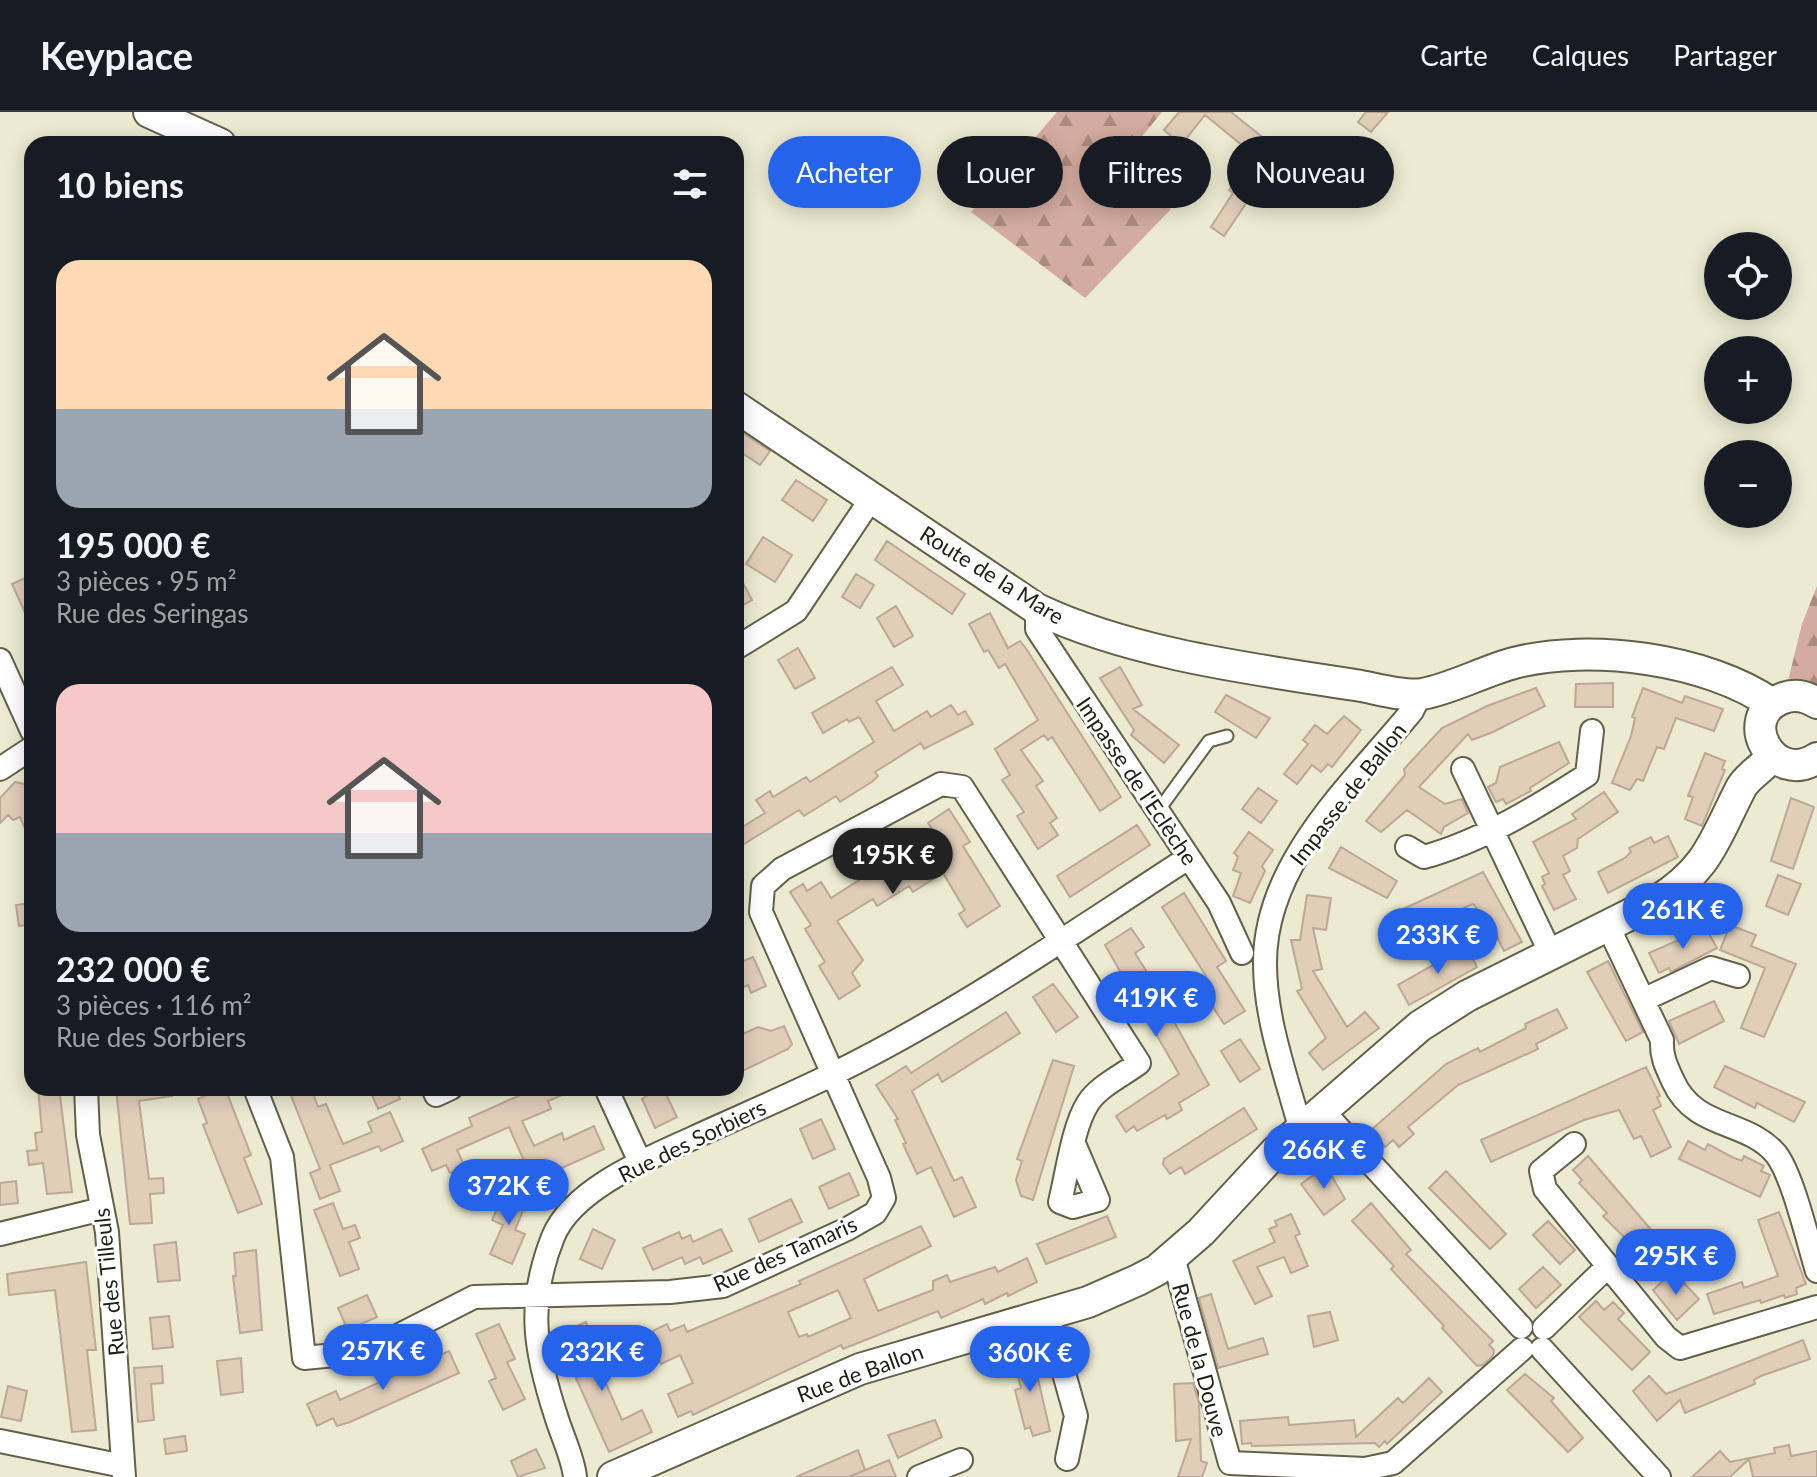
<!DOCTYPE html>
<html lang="fr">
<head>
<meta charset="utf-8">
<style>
  :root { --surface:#171b24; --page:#242831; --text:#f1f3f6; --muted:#9ea1a6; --line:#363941; --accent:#2563eb }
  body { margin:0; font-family:Lato,sans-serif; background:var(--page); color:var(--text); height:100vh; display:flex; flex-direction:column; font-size:30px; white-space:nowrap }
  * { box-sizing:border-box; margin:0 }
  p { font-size:26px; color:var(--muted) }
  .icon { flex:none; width:44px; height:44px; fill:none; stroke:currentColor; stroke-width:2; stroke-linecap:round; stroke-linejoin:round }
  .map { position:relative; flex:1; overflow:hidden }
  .drawer { position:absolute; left:24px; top:24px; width:720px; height:960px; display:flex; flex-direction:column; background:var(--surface); border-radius:24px; box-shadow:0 4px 20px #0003 }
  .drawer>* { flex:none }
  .guide { position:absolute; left:768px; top:24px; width:760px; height:72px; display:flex; gap:16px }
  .tools { position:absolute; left:1704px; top:120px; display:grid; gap:16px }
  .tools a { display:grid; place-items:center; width:88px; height:88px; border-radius:50%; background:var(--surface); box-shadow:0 4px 20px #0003; font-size:40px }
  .price { position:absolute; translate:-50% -68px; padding:0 18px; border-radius:28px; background:var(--accent); color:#fff; font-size:26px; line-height:52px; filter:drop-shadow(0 2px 4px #0008) }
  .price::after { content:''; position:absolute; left:50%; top:48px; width:24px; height:18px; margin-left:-12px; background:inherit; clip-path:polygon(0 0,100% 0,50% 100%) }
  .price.selected { background:#222; color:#fff }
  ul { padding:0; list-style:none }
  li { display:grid; align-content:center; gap:16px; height:424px; padding:0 32px }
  li span { display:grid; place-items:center; height:248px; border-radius:24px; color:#555 }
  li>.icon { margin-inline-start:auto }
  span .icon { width:144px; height:144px; fill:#fffc; stroke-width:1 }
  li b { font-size:34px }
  h2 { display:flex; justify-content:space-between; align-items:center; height:96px; padding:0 32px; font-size:34px }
  .pill { padding:0 28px; border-radius:36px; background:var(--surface); box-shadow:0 4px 20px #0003; font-size:28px; line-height:72px }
  .pill.selected { background:var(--accent); color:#fff }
  header { display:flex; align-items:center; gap:48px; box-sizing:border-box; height:112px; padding:0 40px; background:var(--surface); border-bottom:2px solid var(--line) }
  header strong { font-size:38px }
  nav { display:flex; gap:44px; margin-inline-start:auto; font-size:28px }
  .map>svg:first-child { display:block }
  .forest { fill:url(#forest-firs) }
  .building { fill:#e0ceb9; stroke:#bba995; stroke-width:2; fill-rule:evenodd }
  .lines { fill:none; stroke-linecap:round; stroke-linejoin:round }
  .lane-casing { stroke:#63604a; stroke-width:15 }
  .street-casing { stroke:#63604a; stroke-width:26 }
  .secondary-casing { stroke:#63604a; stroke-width:34 }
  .lane { stroke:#fff; stroke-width:11 }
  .street { stroke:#fff; stroke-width:22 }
  .secondary { stroke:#fff; stroke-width:30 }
  .labels { text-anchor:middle; stroke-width:6; stroke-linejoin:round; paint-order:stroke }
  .street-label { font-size:22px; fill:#201f15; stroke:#fff }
</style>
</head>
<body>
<header>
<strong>Keyplace</strong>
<nav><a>Carte</a><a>Calques</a><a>Partager</a></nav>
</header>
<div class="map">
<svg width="1817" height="1365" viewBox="0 0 1817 1365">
  <defs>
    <pattern id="forest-firs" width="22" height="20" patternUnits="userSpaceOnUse" patternTransform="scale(2)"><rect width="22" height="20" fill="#d3ab9f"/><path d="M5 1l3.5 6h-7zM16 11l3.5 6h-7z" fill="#ab8b80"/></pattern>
  </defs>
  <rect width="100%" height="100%" fill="#ecead0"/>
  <path class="forest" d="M1057,0h105l-45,55 54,42 -86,89 -114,-86z
    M1817,474v101l-30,-2 15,-61z"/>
  <path class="building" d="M1179,0h52l35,28 -12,15 -49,-40 -24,30 -17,-15z
    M1366,0h22l-17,20 -13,-10z
    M1237,66l18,12 -31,46 -13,-9 22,-34 -4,-3z
    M740,319l30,20 -10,14 -24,-16z
    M796,368l31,20 -14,21 -31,-21z
    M763,425l29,18 -17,27 -29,-18z
    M887,429l78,53 -13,20 -77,-54z
    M736,458l16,30 -16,9z
    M856,462l18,11 -14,23 -18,-11z
    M32,463v53l-20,-44z
    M896,494l17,30 -19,11 -17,-29z
    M990,501l18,35 12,-7 7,9 94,147 -21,14 -48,-74 -4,3 -4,-5 -23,15 22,31 -7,5 21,32 -7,5 8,12 -20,14 -21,-33 7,-4 -22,-32 8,-5 -15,-26 43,-29 -33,-56 -6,4 -11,-18 -4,2 -15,-28z
    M798,536l17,30 -20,11 -17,-29z
    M892,555l11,18 -27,16 18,30 33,-20 4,6 20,-12 7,10 7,-4 8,13 -49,25 -3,-6 -46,29 3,4 -5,5 -33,21 -4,-6 -32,20 -5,-6 -63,39v-18l29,-18 -9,-13 14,-9 3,6 33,-20 4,5 64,-40 -15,-25 -10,5 -2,-3 -24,14 -11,-20z
    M1120,555l22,38 -9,4 46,36 -15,18 -33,-28 3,-5 -34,-52z
    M1613,571v24h-38l1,-23z
    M1536,576l9,18 -52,26 -21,8 -4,-6 -49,53 26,17 17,-5 6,14 -24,14 -3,7 -34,-24 -26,22 -15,-11 39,-46 -1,-6 38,-41 45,-22z
    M1643,576l39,15 3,-7 38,13 -9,22 -38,-13 -12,31 -7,-2 -14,34 -6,-2 -7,11 -18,-7 19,-47 4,-18 -3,-1z
    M1226,583l44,23 -14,20 -41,-26z
    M1344,604l17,14 -29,37 -4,-3 -7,8 -9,-7 -15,19 -13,-10 24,-30 -5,-4 12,-15 12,9z
    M1559,630l10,21 -39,25 1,3 -25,13 -3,-5 -7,3 -8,-15 8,-4 4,-16z
    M1705,641l20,8 -3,8 3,1 -23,56 -17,-7 8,-22 -5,-1z
    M15,670l14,3 3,6v54l-12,-28 -7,3 -5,-5 -8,8v-25z
    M1258,676l19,13 -16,22 -19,-14z
    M1604,680l14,20 -40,27 -1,9 -14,8 7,15 -7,4 13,24 -22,11 -12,-24 3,-2 -3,-7 7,-4 -16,-31 43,-23 -4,-5z
    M1791,686l23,9 -21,62 -22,-8z
    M949,697l21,33 -7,4 37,60 -33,21 -8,-13 6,-4 -22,-37 -30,19 -4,-6 -32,20 -4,-7 -36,22 26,39 -11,13 8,13 -21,13 -20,-33 6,-4 -20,-33 6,-4 -21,-33 13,-8 4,7 14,-9 10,16 75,-48 3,4 28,-18 -9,-13z
    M1137,713l13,20 -80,52 -13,-21z
    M1249,720l24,18 -11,16 3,5 -15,32 -17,-7 8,-23 -8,-3 5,-13 -4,-4z
    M1668,724l10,21 -70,36 -10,-21 27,-14 6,-6 -2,-4 22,-11 3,6z
    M1341,735l56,34 -10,17 -58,-30z
    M1483,760l39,70 -18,9 -14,-28 -17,-19 -60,26 -4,-15 -8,-5z
    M1778,763l23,9 -13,31 -22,-9z
    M1184,781l42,68 -9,6 28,44 -21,13 -28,-43 10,-5 -44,-69z
    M1307,783l24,3 -5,32 -13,-2 9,41 -9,2 34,56 18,-15 14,16 -56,42 -14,-17 17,-15 -29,-47 5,-2 -11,-49h9z
    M32,791v21l-13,2 -3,-21z
    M1730,813l26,10 -5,11 45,18 -32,73 -23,-9 24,-60 -45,-18z
    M1131,816l13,19 -9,6 30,48 4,-2 9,15 -6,4 37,67 -30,18 3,7 -15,9 -2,-4 -28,16 -3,-5 -8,6 -10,-16 63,-42 -74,-129z
    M1706,816l11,20 -46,24 -2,-4 -10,5 -10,-20z
    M1467,834l10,21 -68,38 -11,-20z
    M753,845l13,29 -15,7 -3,-8 -12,6v-27z
    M1608,849l35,71 -17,9 -39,-69z
    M1053,872l25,33 -22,15 -23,-35z
    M1714,889l10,20 -45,23 -10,-23z
    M1557,897l10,19 -31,16 2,5 -80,36 -50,42 6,7 -15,13 -6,-7 -8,7 -14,-17 75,-66 32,-16 2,4 46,-24 -1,-4z
    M1006,900l14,21 -78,49 -4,-8 -26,17 42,90 8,-4 14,30 -22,10 -23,-50 -14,7 -14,-30 3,-1 -11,-23 3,-1 -22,-34 30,-19 5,7z
    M784,914l8,18 -4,5 -52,25v-37l22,-10 13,4z
    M1240,927l20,30 -20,13 -19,-31z
    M1053,948l21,6 -41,134 -12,-4 -5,-16 6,-19 -5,-2z
    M1725,954l80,36 -11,20 -37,-19 -2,5 -41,-21z
    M1646,955l14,29 -3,1 4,9 -8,4 18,37 -20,10 -10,-21 -7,3 -15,-29 -35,10 -93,42 -10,-22z
    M38,976h21l13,104 -25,2 -4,-31 -14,2 -2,-14 10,-1 -2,-17 7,-1z
    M116,976h55l1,8 -33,5 10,78 14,-1 1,15 -14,1 2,29 -22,1z
    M221,976h4l26,67 -7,3 18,46 -24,9 -35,-88 4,-2 -9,-24z
    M288,976h23l7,19 8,-3 17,40 29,-12 -4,-10 22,-10 13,29 -22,10 -2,-5 -49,19 10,26 -20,8 -10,-26 10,-4z
    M369,976h26l5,11 -22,10z
    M536,976h42l-30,13 3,8 -29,12 12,25 28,-13 2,7 30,-14 10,23 -71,32 -24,-54 -52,23 8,17 -15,6 -4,-8 -14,6 -10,-22 50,-23 -3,-8z
    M658,976h5l14,29 -22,11 -13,-29z
    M1244,996l13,21 -72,45 -4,-7 -11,7 -7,-10 1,-5z
    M821,1007l14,30 -22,10 -13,-30z
    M1688,1029l17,9 3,-6 24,13 10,4 2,-5 20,10 -3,5 9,4 -10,22 -81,-38z
    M1588,1044l83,97 -16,15 -52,-52 4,-3 -28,-30 3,-3 -9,-10z
    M1326,1054l19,33 -21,16 -23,-31z
    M1446,1059l60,63 -16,15 -61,-61z
    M849,1061l10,22 -30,14 -10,-22z
    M16,1069l2,22 -18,2v-22z
    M505,1079l22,10 -12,29 10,4 -13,30 -22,-10 13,-29 -11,-5z
    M791,1087l11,23 -43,20 -10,-23z
    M333,1091l10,26 12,-4 5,13 -11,4 10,27 -19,7 -26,-66z
    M1371,1091l40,47 -5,4 87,87 -4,4 5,5 -1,6 -10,9 -6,1 -35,-38 2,-2 -53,-57 3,-3 -42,-45z
    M1779,1100l27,72 -10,4 1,6 -12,4 -1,-3 -23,8 -1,-3 -46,14 -7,-20 35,-12 2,6 34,-12 -20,-56z
    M1291,1102l9,20 -5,2 13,30 -17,7 -7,-16 -27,10 15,29 -17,8 -22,-43 42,-19 -6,-13 8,-3 -2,-5z
    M1107,1104l9,21 -70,27 -9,-20z
    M1548,1109l27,29 -15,14 -27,-29z
    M921,1114l10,20 -67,33 14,32 55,-21v-9l14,-6 3,7 45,-15 3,5 29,-14 10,24 -29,14 -1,-3 -22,11 -2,-5 -42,19 -3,-7 -95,38 -2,-4 -140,66 -8,4 -2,-4 -13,6 -10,-23 25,-11 -13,-28 -19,9 -4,-9 -9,5 -10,-22 29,-14 3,7 14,-6 3,7 114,-48 -2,-3zM838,1178l13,28 -43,19 -1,-3 -8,3 -11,-25z
    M593,1117l22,11 -13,29 -22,-10z
    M721,1117l11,22 -29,13 -3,-7 -15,7 -3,-7 -29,13 -10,-22 36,-16 3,7 8,-4 3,7z
    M176,1130l4,38 -22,2 -4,-37z
    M256,1138l6,80 -22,3 -7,-57h3l-2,-23z
    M86,1150l10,88h-9l9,80 -24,2 -17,-142 -46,5 -2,-21z
    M1543,1155l18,18 -25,23 -17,-19z
    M1667,1165l11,12 6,-6 15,16 -22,21 -24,-30z
    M1211,1182l17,55 35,-11 5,16 -50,14 -19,-70z
    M367,1183l10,22 -29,13 -10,-22z
    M1596,1189l8,9 9,-8 11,11 -6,6 32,33 -18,18 -53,-53z
    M1330,1200l8,28 -24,7 -6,-31z
    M169,1204l4,31 -20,2 -3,-31z
    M586,1210l18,44 -5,2 23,52 20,-10 10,22 -43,20 -33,-74 7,-3 -20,-43z
    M499,1212l16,35 -8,3 18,37 -22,11 -14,-29 7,-3 -20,-44z
    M1803,1228l7,19 -49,17 -7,4 1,4 -70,29 -5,-13 -23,21 -24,-30 16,-15 17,18z
    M1031,1236l19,83 -17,5 -3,-9 -5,2 -10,-39 6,-2 -9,-35z
    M449,1239l10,22 -109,49 -13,4 -4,-8 -16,8 -10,-22 29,-13 4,9z
    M241,1246l2,34 -22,3 -4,-34z
    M162,1254l1,17 -12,1 3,36 -16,2 -4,-54z
    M1525,1262l29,24 -3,3 32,37 -15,14 -61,-62z
    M1429,1266l13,14 -55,52 -2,-3 -6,6 -4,-4 -123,3 -1,-3 -9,1 -2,-23 48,-4 1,8 65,-5 2,17 42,-39 5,5z
    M1193,1271l6,20 2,58 6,2 -5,14h-24l13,-38 -15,2 -2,-57z
    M8,1274l19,5 -6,30 -20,-4z
    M935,1308l7,17 -44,21 -10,-23z
    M185,1324l2,15 -21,3 -2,-15z
    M1789,1333l2,11 26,-5v26h-64l-4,-18 -19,18h-38l28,-26 10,11 45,-9 -1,-5z
    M536,1337l9,19 -27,9 -7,-16z
    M858,1338l7,20 -17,7h-52z
    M889,1348l7,17h-47z"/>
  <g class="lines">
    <g class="lane-casing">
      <path id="lane" d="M1158,699l51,-70 18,-5"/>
    </g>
    <g class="street-casing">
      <path id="street" d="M1037,497v20l182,274 23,50
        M736,536l60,-37 75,-112
        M0,548l32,71
        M0,657l32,-21
        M1463,657l88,185
        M1407,735l17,10c58,-16 113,-50 163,-82l5,-44
        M1608,814l54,114c-1,16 4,26 11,41 22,49 73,38 103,73 17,22 32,88 41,117
        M1643,888l68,-32 27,8
        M86,976l2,47 19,97 17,245
        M255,976l27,69 22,201 62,-6 108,-55 196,-5 53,-6 124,-57 28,-16 9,-15 -5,-20 -118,-266 2,-26 19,-17 159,-85 21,3 177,276c-16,12 -40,23 -51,40 -15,23 -21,71 -28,99l13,5 25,-7 -23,-54
        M433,976l3,7 15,-7
        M606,976l34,74
        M1322,998l199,217
        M1303,1015l-5,-7c-14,-50 -33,-104 -33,-156 -1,-101 87,-180 147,-253l8,-16
        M1574,1032l-33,27 4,18 63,77
        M0,1122l102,-25
        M1173,1145l57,206 135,6 28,-6 129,-114
        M1047,1201l29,103 -9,43
        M1544,1216l64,-62 58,71 14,11 137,-41
        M1542,1237l117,128
        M0,1329l123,25
        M575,1365c-2,-19 -12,-39 -18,-58 -22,-67 -31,-114 -4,-182 19,-48 96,-79 140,-99 46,-21 93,-41 138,-63 125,-61 241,-142 357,-217
        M919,1365l42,-17"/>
    </g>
    <g class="secondary-casing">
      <path id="secondary" d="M149,0l71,32
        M736,295l301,202c95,45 215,60 318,76 20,3 48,12 67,9 29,-5 62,-23 92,-31 76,-20 194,-4 258,41
        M1817,591c-11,-7 -23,-10 -36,-4 -46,19 -7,88 36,59
        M613,1365l247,-108 228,-67 50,-22 19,-10 44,-38 75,-81 144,-125 47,-30 190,-95c52,-32 58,-63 84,-113 7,-13 22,-19 30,-32"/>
    </g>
    <use href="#lane" class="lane"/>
    <use href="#street" class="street"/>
    <use href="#secondary" class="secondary"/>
  </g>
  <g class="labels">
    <g class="street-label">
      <text transform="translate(992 463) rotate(32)" y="8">Route de la Mare</text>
      <text transform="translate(1137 669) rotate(56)" y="8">Impasse de l'Eclèche</text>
      <text transform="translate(1348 682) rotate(-52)" y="8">Impasse de Ballon</text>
      <text transform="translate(692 1029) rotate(-26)" y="8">Rue des Sorbiers</text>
      <text transform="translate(785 1142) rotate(-24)" y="8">Rue des Tamaris</text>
      <text transform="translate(109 1170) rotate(-96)" y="8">Rue des Tilleuls</text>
      <text transform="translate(1200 1248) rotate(75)" y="8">Rue de la Douve</text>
      <text transform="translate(860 1261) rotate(-20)" y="8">Rue de Ballon</text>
    </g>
  </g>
</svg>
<div class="tools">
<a><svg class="icon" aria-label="locate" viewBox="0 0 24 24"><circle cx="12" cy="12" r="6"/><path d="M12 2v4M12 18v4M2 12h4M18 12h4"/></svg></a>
<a>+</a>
<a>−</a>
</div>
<b class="price selected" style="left:893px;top:784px">195K €</b>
<b class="price" style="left:1683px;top:839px">261K €</b>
<b class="price" style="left:1438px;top:864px">233K €</b>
<b class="price" style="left:1156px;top:927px">419K €</b>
<b class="price" style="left:1324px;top:1079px">266K €</b>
<b class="price" style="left:509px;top:1115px">372K €</b>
<b class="price" style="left:1676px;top:1185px">295K €</b>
<b class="price" style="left:383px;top:1280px">257K €</b>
<b class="price" style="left:602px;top:1281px">232K €</b>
<b class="price" style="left:1030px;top:1282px">360K €</b>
<div class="guide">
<a class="pill selected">Acheter</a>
<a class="pill">Louer</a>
<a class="pill">Filtres</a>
<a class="pill">Nouveau</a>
</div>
<section class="drawer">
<h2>10 biens<svg class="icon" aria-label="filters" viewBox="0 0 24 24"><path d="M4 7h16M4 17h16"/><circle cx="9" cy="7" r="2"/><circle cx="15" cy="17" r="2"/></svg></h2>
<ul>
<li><span style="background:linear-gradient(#ffd9b3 60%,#9aa5b1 0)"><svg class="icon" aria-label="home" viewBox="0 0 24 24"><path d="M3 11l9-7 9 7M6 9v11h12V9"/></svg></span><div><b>195 000 €</b><p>3 pièces · 95 m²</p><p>Rue des Seringas</p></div></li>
<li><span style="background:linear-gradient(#f6c9c9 60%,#9aa5b1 0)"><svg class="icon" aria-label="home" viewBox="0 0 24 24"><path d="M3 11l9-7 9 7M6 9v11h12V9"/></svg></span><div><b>232 000 €</b><p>3 pièces · 116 m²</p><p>Rue des Sorbiers</p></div></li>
</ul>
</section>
</div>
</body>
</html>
